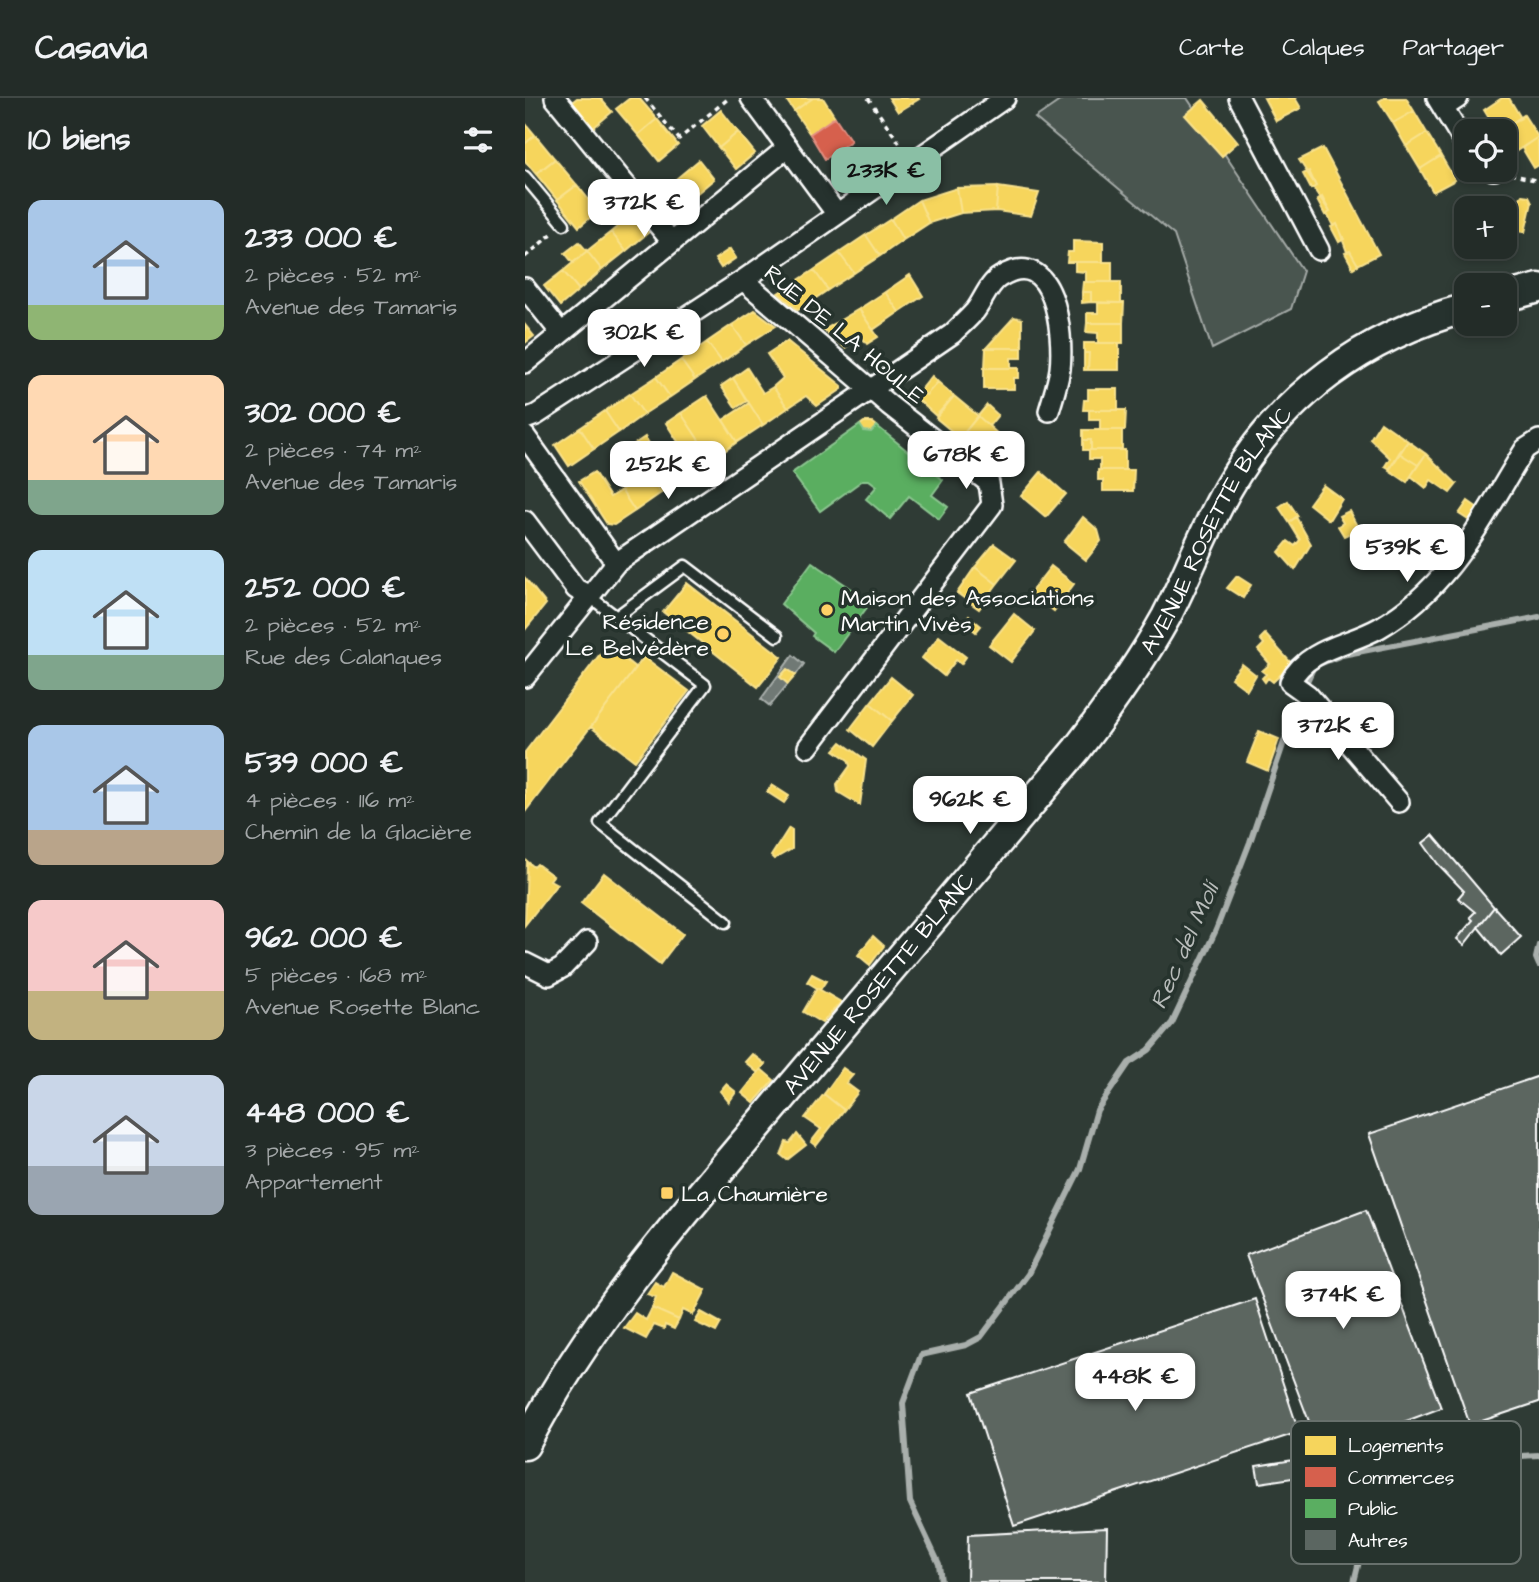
<!DOCTYPE html>
<html lang="fr">
<head>
<meta charset="utf-8">
<style>
  :root { --surface:#232c28; --page:#2f3834; --text:#f1f3f6; --muted:#a3a7a8; --line:#404845; --accent:#8abfa5 }
  body { margin:0; font-family:"Architects Daughter",sans-serif; background:var(--page); color:var(--text); height:100vh; display:flex; flex-direction:column; font-size:26px; white-space:nowrap }
  * { box-sizing:border-box; margin:0 }
  p { font-size:23px; color:var(--muted) }
  .icon { flex:none; width:38px; height:38px; fill:none; stroke:currentColor; stroke-width:2; stroke-linecap:round; stroke-linejoin:round }
  .map { position:relative; flex:1; overflow:hidden }
  .sheet { display:flex; flex-direction:column; background:var(--surface); width:525px }
  .sheet>* { flex:none }
  .tools { position:absolute; left:929px; top:21px; display:grid; gap:14px }
  .tools a { display:grid; place-items:center; width:63px; height:63px; border-radius:14px; background:var(--surface); box-shadow:0 4px 10px #0003,0 0 0 2px var(--line); font-size:35px }
  .price { position:absolute; translate:-50% -60px; padding:0 16px; border-radius:14px; background:#fff; color:#222; font-size:23px; line-height:46px; filter:drop-shadow(0 2px 4px #0008) }
  .price::after { content:''; position:absolute; left:50%; top:42px; width:21px; height:16px; margin-left:-10px; background:inherit; clip-path:polygon(0 0,100% 0,50% 100%) }
  .price.on { background:var(--accent); color:#111 }
  ul { padding:0; list-style:none }
  li { display:flex; align-items:center; gap:21px; height:175px; padding:0 28px }
  li span { display:grid; place-items:center; flex:none; width:196px; height:140px; border-radius:14px; color:#555 }
  li>.icon { margin-inline-start:auto }
  span .icon { width:84px; height:84px; fill:#fffc; stroke-width:1 }
  li b { font-size:30px }
  h2 { display:flex; justify-content:space-between; align-items:center; height:84px; padding:0 28px; font-size:30px }
  header { display:flex; align-items:center; gap:42px; box-sizing:border-box; height:98px; padding:0 35px; background:var(--surface); border-bottom:2px solid var(--line) }
  header strong { font-size:33px }
  nav { display:flex; gap:38px; margin-inline-start:auto; font-size:24px }
  main { display:flex; flex:1; min-height:0 }
  .map>svg:first-child { display:block }
  .green { fill:#4a544f; stroke:#a4aaa7; stroke-width:2 }
  .water { fill:#707975; stroke:#a9afac; stroke-width:2 }
  .homes { fill:#f6d55c; stroke:#f9e28d; stroke-width:2 }
  .shops { fill:#d6604d; stroke:#e29082; stroke-width:2 }
  .public { fill:#5aae61; stroke:#8cc690; stroke-width:2 }
  .lines { fill:none; stroke-linecap:round; stroke-linejoin:round }
  .stream { stroke:#a9afac; stroke-width:6 }
  .building { fill:#5b6661; stroke:#fff; stroke-width:2 }
  .service-casing { stroke:#fff; stroke-width:15 }
  .minor-casing { stroke:#fff; stroke-width:24 }
  .secondary-casing { stroke:#fff; stroke-width:33 }
  .path { stroke:#fff; stroke-width:3.5; stroke-dasharray:5 5; stroke-linecap:butt }
  .service { stroke:#26332d; stroke-width:10 }
  .minor { stroke:#26332d; stroke-width:19 }
  .secondary { stroke:#26332d; stroke-width:28 }
  .poi-dot { fill:#ffd166; stroke:#26332d; stroke-width:2.5 }
  .labels { text-anchor:middle; stroke-width:7; stroke-linejoin:round; paint-order:stroke }
  .street-label { font-size:23px; fill:#fff; stroke:#26332d }
  .poi-label { font-size:23px; fill:#fff; stroke:#26332d; text-anchor:start }
  .water-label { font-size:24px; font-style:italic; fill:#b8bcba; stroke:#26332d }
  .key { fill:#26332d; stroke:#67706c; stroke-width:2 }
  .key-label { font-size:19px; fill:#fff }
</style>
</head>
<body>
<header>
<strong>Casavia</strong>
<nav><a>Carte</a><a>Calques</a><a>Partager</a></nav>
</header>
<main>
<section class="sheet">
<h2>10 biens<svg class="icon" aria-label="filters" viewBox="0 0 24 24"><path d="M4 7h16M4 17h16"/><circle cx="9" cy="7" r="2"/><circle cx="15" cy="17" r="2"/></svg></h2>
<ul>
<li><span style="background:linear-gradient(#a9c7e8 75%,#8fb573 0)"><svg class="icon" aria-label="home" viewBox="0 0 24 24"><path d="M3 11l9-7 9 7M6 9v11h12V9"/></svg></span><div><b>233 000 €</b><p>2 pièces · 52 m²</p><p>Avenue des Tamaris</p></div></li>
<li><span style="background:linear-gradient(#ffd9b3 75%,#7fa58c 0)"><svg class="icon" aria-label="home" viewBox="0 0 24 24"><path d="M3 11l9-7 9 7M6 9v11h12V9"/></svg></span><div><b>302 000 €</b><p>2 pièces · 74 m²</p><p>Avenue des Tamaris</p></div></li>
<li><span style="background:linear-gradient(#bfe0f5 75%,#7fa58c 0)"><svg class="icon" aria-label="home" viewBox="0 0 24 24"><path d="M3 11l9-7 9 7M6 9v11h12V9"/></svg></span><div><b>252 000 €</b><p>2 pièces · 52 m²</p><p>Rue des Calanques</p></div></li>
<li><span style="background:linear-gradient(#a9c7e8 75%,#b9a48a 0)"><svg class="icon" aria-label="home" viewBox="0 0 24 24"><path d="M3 11l9-7 9 7M6 9v11h12V9"/></svg></span><div><b>539 000 €</b><p>4 pièces · 116 m²</p><p>Chemin de la Glacière</p></div></li>
<li><span style="background:linear-gradient(#f6c9c9 65%,#c2b280 0)"><svg class="icon" aria-label="home" viewBox="0 0 24 24"><path d="M3 11l9-7 9 7M6 9v11h12V9"/></svg></span><div><b>962 000 €</b><p>5 pièces · 168 m²</p><p>Avenue Rosette Blanc</p></div></li>
<li><span style="background:linear-gradient(#c9d6e8 65%,#9aa5b1 0)"><svg class="icon" aria-label="home" viewBox="0 0 24 24"><path d="M3 11l9-7 9 7M6 9v11h12V9"/></svg></span><div><b>448 000 €</b><p>3 pièces · 95 m²</p><p>Appartement</p></div></li>
</ul>
</section>
<div class="map">
<svg width="1014" height="1484" viewBox="0 0 1014 1484">
  <rect width="100%" height="100%" fill="#2f3b35"/>
  <filter id="ink" filterUnits="userSpaceOnUse"><feTurbulence type="fractalNoise" baseFrequency=".0143" numOctaves="2"/><feDisplacementMap in="SourceGraphic" scale="14" xChannelSelector="R" yChannelSelector="G"/><feConvolveMatrix kernelMatrix="1 2 1 2 8 2 1 2 1" color-interpolation-filters="sRGB"/></filter>
  <g filter="url(#ink)">
    <path class="green" d="M539,0h123l116,173 -12,38 -79,40 -38,-114 -139,-117z"/>
    <path class="water" d="M268,557l11,9 -8,11 -9,-6 -7,8 8,7 -18,22 -9,-7z"/>
    <path class="homes" d="M52,0h23l12,14 -19,16 -21,-26z
      M105,0h9l18,21 -19,16 -22,-26z
      M260,0h28l-19,13z
      M288,0h10l12,19 -25,17 -16,-23z
      M364,0h29l1,1 -21,13z
      M739,0h31l6,10 -25,13z
      M859,0h22l8,13 -21,12 -14,-22z
      M977,0h7l12,20 -24,13 -13,-21z
      M678,2l35,42 -16,14 -37,-41z
      M196,12l17,22 -19,16 -17,-22z
      M889,13l13,22 -21,13 -13,-23z
      M999,17l14,22 -23,15 -10,-21 -4,-1z
      M132,21l21,26 -19,16 -21,-26z
      M0,25l10,12 -10,9z
      M213,34l17,21 -19,16 -17,-21z
      M902,35l14,23 -21,13 -14,-23z
      M10,37l20,24 -19,15 -11,-13v-17z
      M1013,39l1,28 -5,3 -12,-20z
      M798,50l56,106 -21,11 -8,-14 -3,1 -10,-28 -4,2 -6,-12 3,-2 -17,-24 3,-2 -17,-26z
      M916,58l14,24 -22,12 -13,-23z
      M30,61l22,26 -20,15 -21,-26z
      M174,62l15,19 -24,20 -15,-19z
      M784,73l7,15 -5,3 -8,-15z
      M150,82l15,19 -23,19 -16,-19z
      M52,87l21,26 -19,16 -22,-27z
      M473,89l-2,24 -35,2 -4,-25z
      M473,89l41,6 -8,23 -35,-5z
      M432,90l4,25 -32,10 -10,-23z
      M997,97l7,1 3,6 -7,30 -20,-3v-21h-17v-2l18,-7 12,2z
      M797,99l8,15 -5,3 -8,-15z
      M394,102l10,23 -26,17 -12,-21z
      M110,114l15,19 -24,20 -15,-19z
      M366,121l12,21 -23,16 -14,-21z
      M812,126l7,15 -5,3 -8,-15z
      M86,134l15,19 -24,19 -15,-19z
      M341,137l14,21 -26,17 -15,-20z
      M548,143l30,1v20h-36l1,-10h5z
      M54,144l8,9 -14,12 -8,-10z
      M205,151l6,9 -15,10 -6,-9z
      M62,153l15,19 -23,20 -16,-19z
      M825,153l8,14 -5,3 -8,-15z
      M314,155l15,20 -26,17 -14,-20z
      M550,164h37v20h-26v-10l-11,-1z
      M289,172l14,20 -30,20 -20,-17z
      M38,173l16,19 -19,16 -16,-20z
      M385,177l13,21 -24,16 -14,-20z
      M558,184h38v21l-30,-1v-10h-9z
      M360,194l14,20 -26,18 -14,-21z
      M557,194h9v10l-9,1z
      M573,205h26l-1,20h-36v-10h11z
      M334,211l19,28 -11,7 -6,-8 -16,12 -21,-18z
      M230,212l21,16 -30,19 -14,-20z
      M489,219l8,2v29h-36z
      M562,225h36v20h-25v-10l-12,-1z
      M0,227l9,11 -9,7z
      M207,227l14,20 -24,17 -15,-20z
      M262,243l55,45v3l-25,17 -11,-10 -18,12 -15,-21 10,-9 -16,-24z
      M182,244l15,20 -27,18 -14,-20z
      M559,245h35v27h-31l1,-17h-5z
      M461,250h36v10h-11v10h-26z
      M559,255h5l-1,17h-4z
      M156,262l14,20 -25,17 -14,-20z
      M222,270l16,25 10,-6 15,21 -25,17 -30,-47z
      M459,270h35v10h-5v11h-30z
      M407,278l6,6 -12,13 -6,-4z
      M131,279l14,20 -26,17 -14,-20z
      M208,280l14,23 -11,7 -15,-22z
      M413,284l16,14 -18,20 -20,-18 4,-7 6,4z
      M563,291h30v21h-35l1,-10h4z
      M105,296l14,20 -25,18 -14,-21z
      M182,298l30,46 -25,18 -31,-47z
      M429,298l24,20 -18,22 -24,-20z
      M224,305l14,22 -26,17 -14,-22z
      M462,307l11,10 -9,11 -11,-10z
      M564,312h37l-1,20h-25v-11h-11z
      M80,313l14,21 -25,17 -14,-21z
      M156,315l31,47 -25,16 -15,-21 10,-7 -16,-25z
      M453,318l22,20 -18,21 -22,-19z
      M339,324h8l5,4 -6,6 -7,-1 -4,-6z
      M856,324l27,19 -18,28 -5,-3 5,-8 -20,-19z
      M55,330l14,21 -25,17 -14,-21z
      M558,332h39v20h-31v-10h-8z
      M475,338l21,19 -18,21 -21,-19z
      M120,339l17,26 10,-8 15,21 -26,17 -31,-46z
      M558,342h8v10h-8z
      M883,343l18,13 -8,11 -19,-12z
      M105,349l31,46 -26,18 -14,-21 10,-7 -17,-26z
      M564,352h36v20h-25v-11h-11z
      M874,355l19,12 -11,17 -18,-12z
      M901,356l31,30 -7,9 -19,-13 -5,8 -15,-12z
      M573,372h36l-1,21h-30v-11h-5z
      M69,374l16,25 11,-7 14,21 -21,14 -7,-1 -28,-43z
      M516,374l25,22 -20,23 -25,-21z
      M798,387l19,14 -13,21 -20,-16z
      M763,403l10,15 -9,6 -10,-15z
      M943,403l10,7 -8,13 -11,-7z
      M824,413l8,15 -5,2 1,4 -9,4 -6,-10 5,-3 -4,-7z
      M558,419l15,13 3,11 -15,19 -22,-18z
      M771,419l15,27 -16,26 -16,-18 9,-11 7,5 5,-6 -11,-18z
      M469,446l22,16 -19,24 -22,-17z
      M526,468l23,18 -20,27 -24,-18z
      M450,469l22,17 -18,25 -22,-16z
      M712,478l14,9 -8,13 -16,-10z
      M0,480l21,26 -21,26z
      M162,485l95,74 -24,30 -95,-75z
      M489,516l21,17 -24,31 -22,-17z
      M444,518l12,10 -5,6 -12,-10z
      M740,536l27,30 -19,18 -5,-4 -3,4 -3,-4 4,-4 -4,-3 8,-7 -12,-14 6,-6 -4,-5z
      M414,538l27,21 -5,7 -5,-4 -12,16 -22,-18z
      M82,547l29,23 -111,144v-60z
      M119,559l45,34 -54,70 -44,-34z
      M717,566l14,11 -9,15 -16,-12z
      M262,571l9,6 -8,9 -8,-7z
      M366,579l22,18 -21,26 -22,-18z
      M345,605l22,18 -20,26 -22,-18z
      M734,633l20,8 -11,32 -21,-9z
      M316,644l25,18 -6,45 -22,-13 -1,-8 13,-18 -2,-6 -14,-10z
      M247,687l17,11 -5,7 -17,-11z
      M264,730l3,2v19l-18,10 -3,-3z
      M2,763l7,6 3,-3 16,12 -3,4 7,4 -32,41z
      M79,775l79,61 -23,30 -79,-61z
      M348,838l11,10 -14,19 -12,-10z
      M287,876l14,7 -6,9 -13,-8z
      M292,890l24,14 -19,21 -19,-11z
      M227,956l13,10 -7,9 -13,-11z
      M318,970l10,7 -7,8 12,9 -14,18 -20,-16z
      M236,971l13,11 -20,23 -12,-10z
      M201,986l10,8 -7,10 -9,-11z
      M299,996l20,16 -28,36 -5,-4 10,-13 -16,-11z
      M272,1036l9,11 -19,15 -6,-5 5,-13 4,1z
      M147,1174l34,18 -13,25 -10,-5 -4,10 -27,-12 4,-11 -9,-3 8,-12 9,5z
      M127,1210l27,12 -5,9 -9,-4 -1,4 -10,-4 -8,14 -22,-11 11,-15 11,7z
      M176,1214l20,11 -5,9 -21,-10z"/>
    <path class="shops" d="M310,19l16,24 -26,18 -15,-25z"/>
    <path class="public" d="M335,327l4,6 7,1 6,-6 66,54 -11,15 16,12 -9,12 -30,-23 -19,23 -24,-20 11,-13 -8,-6h-6l-43,31 -28,-38z
      M287,464l59,40 -37,50 -22,-16 2,-3 -33,-29z"/>
    <g class="lines">
      <path class="stream" d="M1014,847l-3,13 3,7
        M416,1484l-2,-18 -29,-62 -7,-99 18,-48 45,-10 15,-8 47,-63 52,-105 17,-59 32,-47 20,-13 23,-27 44,-93 34,-88 48,-141 16,-35 28,-11 197,-38
        M829,1484l23,-94 18,-20c48,-1 95,-11 144,-13"/>
    </g>
    <path class="building" d="M908,737l61,72 -30,38 -7,-6 16,-19 -3,-3 5,-5 -17,-14 6,-7 -26,-27 -15,-21z
      M969,809l27,30 -20,18 -23,-28z
      M1014,978v326l-69,23 -101,-291z
      M841,1112l75,198 -120,45 -75,-198z
      M730,1201l44,133 -285,94 -43,-133z
      M824,1353l1,3 15,-1 2,14 -108,16 -3,-17z
      M582,1430l-1,54h-139l1,-47z"/>
    <g class="lines">
      <g class="service-casing">
        <path id="service" d="M0,79l39,47
          M64,498l116,89 -105,138 126,99
          M91,519l69,-51 92,70"/>
      </g>
      <g class="minor-casing">
        <path id="minor" d="M30,0l117,144
          M226,0l85,115
          M714,0l80,152
          M912,0l30,49
          M918,10l15,-10
          M968,72h1
          M218,182l146,125 100,78 3,22 -184,242
          M0,190l36,45
          M0,265l263,-216
          M0,321l11,-4 207,-135 262,-182
          M0,338l91,127
          M0,423l51,68 12,6
          M0,579l91,-114 336,-229c7,-7 16,-15 23,-23 8,-10 14,-28 25,-34 55,-34 64,57 60,92 -2,14 -7,28 -11,42
          M874,704l-91,-107 -18,-13c17,-34 59,-37 89,-54 73,-42 103,-110 146,-179l14,-9
          M0,865l24,12 13,-7 25,-26"/>
      </g>
      <g class="secondary-casing">
        <g id="secondary">
          <path d="M980,199l34,-9"/>
          <path id="s1" d="M0,1347c63,-122 156,-228 244,-332 102,-122 205,-243 308,-364 32,-42 63,-85 89,-132 22,-42 38,-87 62,-129 53,-92 137,-153 239,-180"/>
        </g>
      </g>
      <path class="path" d="M120,0l34,41 50,-41
        M343,0l35,50
        M985,76l29,7
        M0,159l29,-25"/>
      <use href="#service" class="service"/>
      <use href="#minor" class="minor"/>
      <use href="#secondary" class="secondary"/>
    </g>
  </g>
  <g class="poi-dot">
    <circle cx="302" cy="512" r="7"/>
    <circle cx="198" cy="536" r="7"/>
    <rect x="135" y="1088" width="14" height="14" rx="3.5"/>
  </g>
  <g class="labels">
    <g class="street-label">
      <text transform="translate(320 236) rotate(40)" y="8">RUE DE LA HOULE</text>
      <text dy="8" stroke="none"><textPath href="#s1" startOffset="1150">AVENUE ROSETTE BLANC</textPath></text>
      <text dy="8" stroke="none"><textPath href="#s1" startOffset="583">AVENUE ROSETTE BLANC</textPath></text>
    </g>
    <g class="poi-label">
      <text x="316" y="507">Maison des Associations<tspan x="316" dy="26">Martin Vivès</tspan></text>
      <text x="184" y="531" text-anchor="end">Résidence<tspan x="184" dy="26">Le Belvédère</tspan></text>
      <text x="156" y="1103">La Chaumière</text>
    </g>
    <g class="water-label">
      <text transform="translate(659 848) rotate(-66)" y="8">Rec del Molí</text>
    </g>
  </g>
  <rect x="766" y="1323" width="230" height="143" rx="10" class="key"/>
  <rect x="780" y="1338" width="31" height="19" fill="#f6d55c"/>
  <rect x="780" y="1369" width="31" height="20" fill="#d6604d"/>
  <rect x="780" y="1401" width="31" height="19" fill="#5aae61"/>
  <rect x="780" y="1432" width="31" height="20" fill="#5b6661"/>
  <g class="key-label">
    <text x="823" y="1354">Logements</text>
    <text x="823" y="1386">Commerces</text>
    <text x="823" y="1417">Public</text>
    <text x="823" y="1449">Autres</text>
  </g>
</svg>
<div class="tools">
<a><svg class="icon" aria-label="locate" viewBox="0 0 24 24"><circle cx="12" cy="12" r="6"/><path d="M12 2v4M12 18v4M2 12h4M18 12h4"/></svg></a>
<a>+</a>
<a>−</a>
</div>
<b class="price on" style="left:361px;top:109px">233K €</b>
<b class="price" style="left:119px;top:141px">372K €</b>
<b class="price" style="left:119px;top:271px">302K €</b>
<b class="price" style="left:441px;top:393px">678K €</b>
<b class="price" style="left:143px;top:403px">252K €</b>
<b class="price" style="left:882px;top:486px">539K €</b>
<b class="price" style="left:813px;top:664px">372K €</b>
<b class="price" style="left:445px;top:738px">962K €</b>
<b class="price" style="left:818px;top:1233px">374K €</b>
<b class="price" style="left:610px;top:1315px">448K €</b>
</div>
</main>
</body>
</html>
